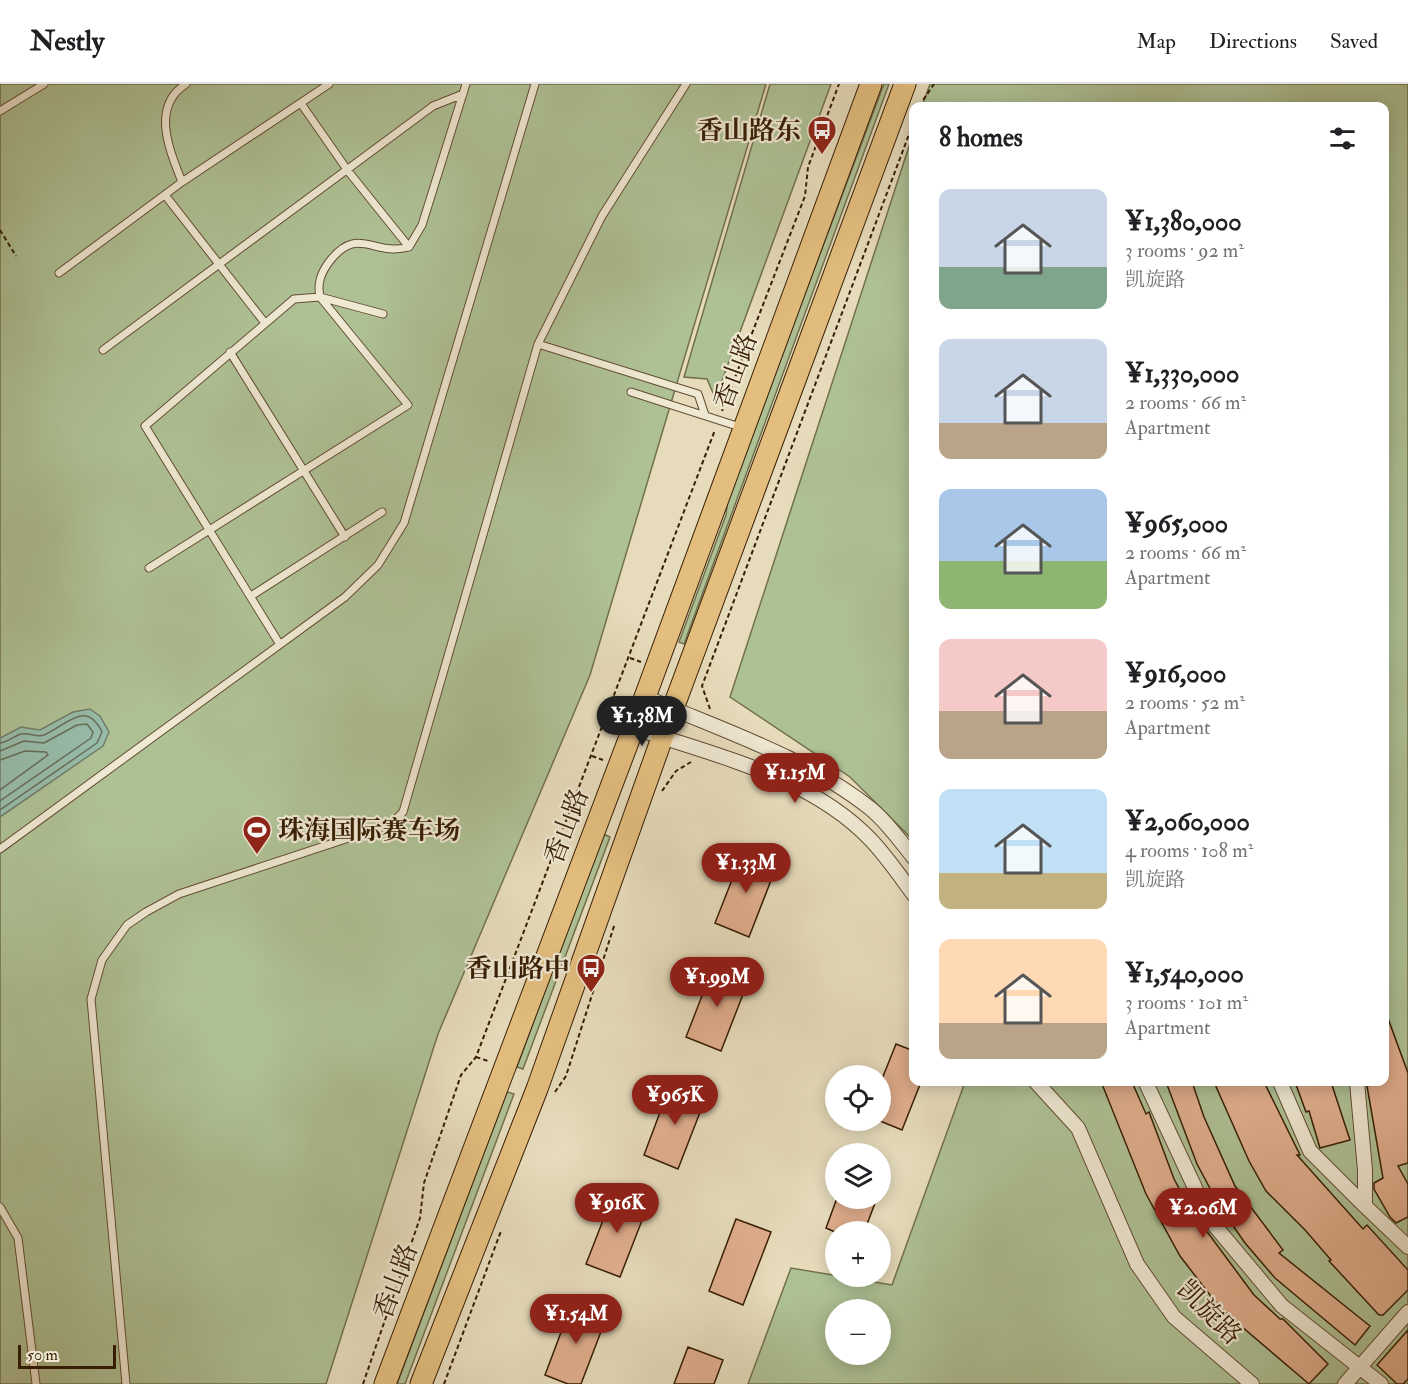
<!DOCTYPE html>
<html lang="en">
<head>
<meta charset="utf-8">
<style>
  :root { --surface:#fff; --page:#f6f6f6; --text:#202124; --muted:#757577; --line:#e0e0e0; --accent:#8f2418 }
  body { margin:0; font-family:"IM FELL Double Pica","Noto Serif SC",serif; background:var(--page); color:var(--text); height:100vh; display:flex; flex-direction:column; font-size:22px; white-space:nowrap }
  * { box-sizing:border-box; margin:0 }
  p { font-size:20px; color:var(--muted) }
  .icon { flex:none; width:33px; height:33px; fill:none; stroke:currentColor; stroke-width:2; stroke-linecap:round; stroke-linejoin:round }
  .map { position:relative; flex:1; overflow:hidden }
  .panel { position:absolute; left:909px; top:18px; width:480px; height:984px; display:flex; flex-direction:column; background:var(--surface); border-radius:12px; box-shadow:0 3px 15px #0003 }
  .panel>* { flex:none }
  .fabs { position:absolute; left:825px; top:981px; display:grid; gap:12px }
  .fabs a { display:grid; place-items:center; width:66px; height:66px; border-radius:50%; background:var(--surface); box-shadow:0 3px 15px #0003; font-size:30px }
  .scale { position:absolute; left:18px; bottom:15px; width:98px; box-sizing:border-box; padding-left:6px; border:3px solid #371e04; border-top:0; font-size:16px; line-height:21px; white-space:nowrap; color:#371e04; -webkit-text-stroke:4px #efe8d3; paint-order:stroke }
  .price { position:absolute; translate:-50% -51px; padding:0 14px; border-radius:21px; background:var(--accent); color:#fff; font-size:20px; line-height:39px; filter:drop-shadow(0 2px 3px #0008) }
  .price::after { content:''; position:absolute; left:50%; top:36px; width:18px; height:14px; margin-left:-9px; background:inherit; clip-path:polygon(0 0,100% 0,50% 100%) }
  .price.on { background:#222; color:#fff }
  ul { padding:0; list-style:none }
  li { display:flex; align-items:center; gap:18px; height:150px; padding:0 30px }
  li span { display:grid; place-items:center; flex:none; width:168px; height:120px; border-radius:12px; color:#555 }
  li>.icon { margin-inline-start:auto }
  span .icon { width:72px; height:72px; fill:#fffc; stroke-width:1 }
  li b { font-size:26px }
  h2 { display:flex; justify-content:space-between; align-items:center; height:72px; padding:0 30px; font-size:26px }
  header { display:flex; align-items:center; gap:36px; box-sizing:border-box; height:84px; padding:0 30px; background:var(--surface); border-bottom:2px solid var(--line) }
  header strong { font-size:28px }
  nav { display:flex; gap:33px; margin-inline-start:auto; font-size:21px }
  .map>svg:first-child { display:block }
  .green { fill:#aec195; stroke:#72704c; stroke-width:1.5; fill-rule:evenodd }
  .water { fill:#97bcaa; stroke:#717d68; stroke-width:1.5 }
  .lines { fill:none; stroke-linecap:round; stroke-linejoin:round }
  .shore { stroke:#676d57; stroke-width:1.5 }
  .building { fill:#e0ae8d; stroke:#371e04; stroke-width:1.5 }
  .service-casing { stroke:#634d32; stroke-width:9 }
  .minor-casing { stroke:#634d32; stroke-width:16 }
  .primary-casing { stroke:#371e04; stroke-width:23 }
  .path { stroke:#371e04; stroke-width:2; stroke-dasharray:4.5 3; stroke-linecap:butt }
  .service { stroke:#efe8d3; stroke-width:7 }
  .minor { stroke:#efe8d3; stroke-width:14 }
  .primary { stroke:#e3be7e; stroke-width:21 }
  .labels { text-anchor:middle; stroke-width:4.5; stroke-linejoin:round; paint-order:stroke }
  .poi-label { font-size:26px; font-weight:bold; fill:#371e04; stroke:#efe8d3; text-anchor:end }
  .street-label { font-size:26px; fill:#371e04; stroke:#efe8d3 }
</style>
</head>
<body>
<header>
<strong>Nestly</strong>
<nav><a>Map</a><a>Directions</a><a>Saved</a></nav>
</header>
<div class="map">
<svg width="1408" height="1300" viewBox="0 0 1408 1300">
  <rect width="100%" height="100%" fill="#e6dbbb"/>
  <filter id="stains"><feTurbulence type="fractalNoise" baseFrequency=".00333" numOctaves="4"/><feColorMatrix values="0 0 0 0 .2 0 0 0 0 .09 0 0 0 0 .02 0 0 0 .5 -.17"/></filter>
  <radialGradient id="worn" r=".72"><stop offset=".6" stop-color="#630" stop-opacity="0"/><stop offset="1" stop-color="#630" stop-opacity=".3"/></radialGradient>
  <path class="green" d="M0,0h766l-176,591 -152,359 -112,350h-326z
    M770,0h61l-112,305 -6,4 -6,-14 -23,-2z
    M884,0h5l-205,560 -5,-2 47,-127 2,-17z
    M930,0h478v1300h-660l43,-116 101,17 73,-203h419v-976h-462zM836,1226h44v44h-44z
    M913,50v706l-63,-63 -120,-80z
    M606,751l4,2 -87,232 -6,-2 85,-231z
    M507,1008l7,2 -109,290h-8z"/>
  <path class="water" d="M90,625l10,7 9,16 -6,14 -103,71v-79l21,-11 19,3 33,-18z"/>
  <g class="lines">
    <path class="shore" d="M0,659c8,-1 14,-7 21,-9 8,-2 16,4 23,1 23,-10 42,-36 58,-3l-5,11 -97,67
      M0,667l24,-10 20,2 33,-18 10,-1 6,8 -2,6 -91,63
      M0,676l25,-9 21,1 2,3 -48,35"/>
  </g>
  <path class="building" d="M743,768l34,13 -28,72 -34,-14z
    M714,881l35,14 -28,72 -35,-14z
    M1386,929l22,60v90l-10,3 10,18v33l-12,6 -6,-6 -16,-28v-6l9,-5 -16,-92 17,-4z
    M896,960l18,7v31h7l-19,48 -22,-9v-37z
    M1107,998h25l14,32 3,-2 25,67 17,31 63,85 26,24h3l45,45 -19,20 -89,-76 -40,-52 -34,-62 -44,-110z
    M1166,998h26l12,35 31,69 48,64 -4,3 91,73 -15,19 -80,-67 -30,-35 -25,-36 -23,-43z
    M1214,998h50l36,73h-3l66,74 4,-4 41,45v20l-25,25h-4l-50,-54 2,-1 -25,-29 -40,-40 -17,-30z
    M1295,998h36l19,58 -30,8 -11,-37 -3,1z
    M671,999l35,14 -28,72 -34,-14z
    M614,1108l34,13 -28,72 -34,-13z
    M837,1114h40l-13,34h-29l-9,-4z
    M736,1135l35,13 -28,73 -34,-14z
    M572,1219l35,13 -26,68h-13l-23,-9z
    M1408,1246v49l-5,5h-6l-20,-19z
    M688,1263l35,13 -9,24h-40z"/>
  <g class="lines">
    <g class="service-casing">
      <path id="service" d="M302,21l46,66 61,76
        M0,27l44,-27
        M182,98c-12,-31 -32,-75 4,-98
        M165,111l100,128
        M59,189l123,-91 147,-98
        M538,260l160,50 7,21
        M103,266l330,-244 30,-12
        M230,268l115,185
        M631,308l109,35
        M149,484l259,-163 -88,-108c-3,-14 1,-24 9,-35 29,-38 44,-5 80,-15l13,-22 44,-141
        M251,512l131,-84
        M279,559l-134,-217 149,-127 26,-2 63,17
        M0,765l345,-252 33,-32 26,-42 131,-439
        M0,1123l18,31 18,146
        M126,1300l-35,-385 11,-39 25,-35 19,-13 33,-18 212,-70 12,-12 135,-468 64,-128 84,-132"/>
    </g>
    <g class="minor-casing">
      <path id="minor" d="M645,613c76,33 161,60 226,112 16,13 30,33 43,49
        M632,643c82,29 177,48 239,113 16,17 29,36 43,55
        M1036,998l42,46 59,136 37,53 78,67
        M1280,998l30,69 55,55
        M1357,998l8,88v36l43,41
        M1147,1001l63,135 72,86 99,78
        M1345,1300l63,-72"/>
    </g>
    <g class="primary-casing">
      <path id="primary" d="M385,1300l260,-687 226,-613
        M421,1300l116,-295 125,-351 243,-654"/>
    </g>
    <path class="path" d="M919,22l15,-22
      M0,146l16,26
      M722,327l83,-215 3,-29 31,-83
      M630,574l11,4
      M710,625l-8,-23 212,-565
      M592,672l11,4
      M662,707l14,-20 15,-9
      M476,973l12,4
      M555,1008l11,-16 49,-153
      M363,1300l57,-166 4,-35 37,-108 15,-18 239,-627
      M444,1300l57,-153"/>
    <use href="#service" class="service"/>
    <use href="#minor" class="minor"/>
    <use href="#primary" class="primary"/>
  </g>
  <defs>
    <g id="bus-pin" transform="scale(1.5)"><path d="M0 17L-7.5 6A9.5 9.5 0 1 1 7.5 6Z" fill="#8f2418" stroke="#efe8d3"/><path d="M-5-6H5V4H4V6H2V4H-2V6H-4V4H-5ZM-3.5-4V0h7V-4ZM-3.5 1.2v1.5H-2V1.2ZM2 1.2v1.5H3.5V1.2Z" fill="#fff"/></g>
    <g id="stadium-pin" transform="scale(1.5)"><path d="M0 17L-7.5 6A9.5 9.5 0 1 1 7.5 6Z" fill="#8f2418" stroke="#efe8d3"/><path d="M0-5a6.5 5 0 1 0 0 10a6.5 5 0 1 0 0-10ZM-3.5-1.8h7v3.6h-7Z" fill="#fff"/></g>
  </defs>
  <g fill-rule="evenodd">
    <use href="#bus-pin" x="822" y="46"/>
    <use href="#stadium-pin" x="257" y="746"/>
    <use href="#bus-pin" x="591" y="884"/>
  </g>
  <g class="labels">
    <g class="poi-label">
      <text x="801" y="55">香山路东</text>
      <text x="278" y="755" text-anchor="start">珠海国际赛车场</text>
      <text x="570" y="893">香山路中</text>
    </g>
    <g class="street-label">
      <text transform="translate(735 287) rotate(-70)" y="9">香山路</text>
      <text transform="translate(566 742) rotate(-69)" y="9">香山路</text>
      <text transform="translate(395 1197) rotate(-69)" y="9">香山路</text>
      <text transform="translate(1210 1228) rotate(45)" y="9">凯旋路</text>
    </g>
  </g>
  <rect width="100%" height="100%" filter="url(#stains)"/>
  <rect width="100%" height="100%" fill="url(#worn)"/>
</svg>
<div class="fabs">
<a><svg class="icon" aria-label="locate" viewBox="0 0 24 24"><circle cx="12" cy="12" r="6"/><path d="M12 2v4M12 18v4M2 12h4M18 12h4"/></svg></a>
<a><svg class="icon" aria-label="layers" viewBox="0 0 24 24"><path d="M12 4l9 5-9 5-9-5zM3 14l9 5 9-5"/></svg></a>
<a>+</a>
<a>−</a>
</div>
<div class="scale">50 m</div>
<b class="price on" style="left:642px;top:663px">¥1.38M</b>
<b class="price" style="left:795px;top:720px">¥1.15M</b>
<b class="price" style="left:746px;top:810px">¥1.33M</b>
<b class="price" style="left:717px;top:924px">¥1.99M</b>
<b class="price" style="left:675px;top:1042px">¥965K</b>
<b class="price" style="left:617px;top:1150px">¥916K</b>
<b class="price" style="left:1203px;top:1155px">¥2.06M</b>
<b class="price" style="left:576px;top:1261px">¥1.54M</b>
<section class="panel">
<h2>8 homes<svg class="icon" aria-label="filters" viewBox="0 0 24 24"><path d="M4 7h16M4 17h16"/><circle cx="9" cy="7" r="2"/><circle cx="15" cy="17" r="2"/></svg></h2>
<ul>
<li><span style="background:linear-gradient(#c9d6e8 65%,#7fa58c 0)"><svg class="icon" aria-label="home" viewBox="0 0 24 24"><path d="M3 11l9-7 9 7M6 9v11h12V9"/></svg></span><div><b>¥1,380,000</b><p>3 rooms · 92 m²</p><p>凯旋路</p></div></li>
<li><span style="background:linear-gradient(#c9d6e8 70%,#b9a48a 0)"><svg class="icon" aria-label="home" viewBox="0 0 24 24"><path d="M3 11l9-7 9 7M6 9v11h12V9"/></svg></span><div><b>¥1,330,000</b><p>2 rooms · 66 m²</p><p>Apartment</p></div></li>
<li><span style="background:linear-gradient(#a9c7e8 60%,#8fb573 0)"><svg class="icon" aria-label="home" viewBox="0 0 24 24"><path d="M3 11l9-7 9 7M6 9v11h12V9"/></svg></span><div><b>¥965,000</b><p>2 rooms · 66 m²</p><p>Apartment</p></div></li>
<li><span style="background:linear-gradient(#f6c9c9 60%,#b9a48a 0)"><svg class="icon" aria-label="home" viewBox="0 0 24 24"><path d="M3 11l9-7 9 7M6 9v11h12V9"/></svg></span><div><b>¥916,000</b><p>2 rooms · 52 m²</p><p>Apartment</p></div></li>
<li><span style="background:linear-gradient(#bfe0f5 70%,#c2b280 0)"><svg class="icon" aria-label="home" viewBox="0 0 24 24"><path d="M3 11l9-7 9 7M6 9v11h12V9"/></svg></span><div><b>¥2,060,000</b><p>4 rooms · 108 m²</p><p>凯旋路</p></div></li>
<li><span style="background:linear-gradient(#ffd9b3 70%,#b9a48a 0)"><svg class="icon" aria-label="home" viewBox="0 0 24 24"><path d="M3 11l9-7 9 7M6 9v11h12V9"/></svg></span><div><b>¥1,540,000</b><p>3 rooms · 101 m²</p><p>Apartment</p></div></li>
</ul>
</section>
</div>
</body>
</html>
